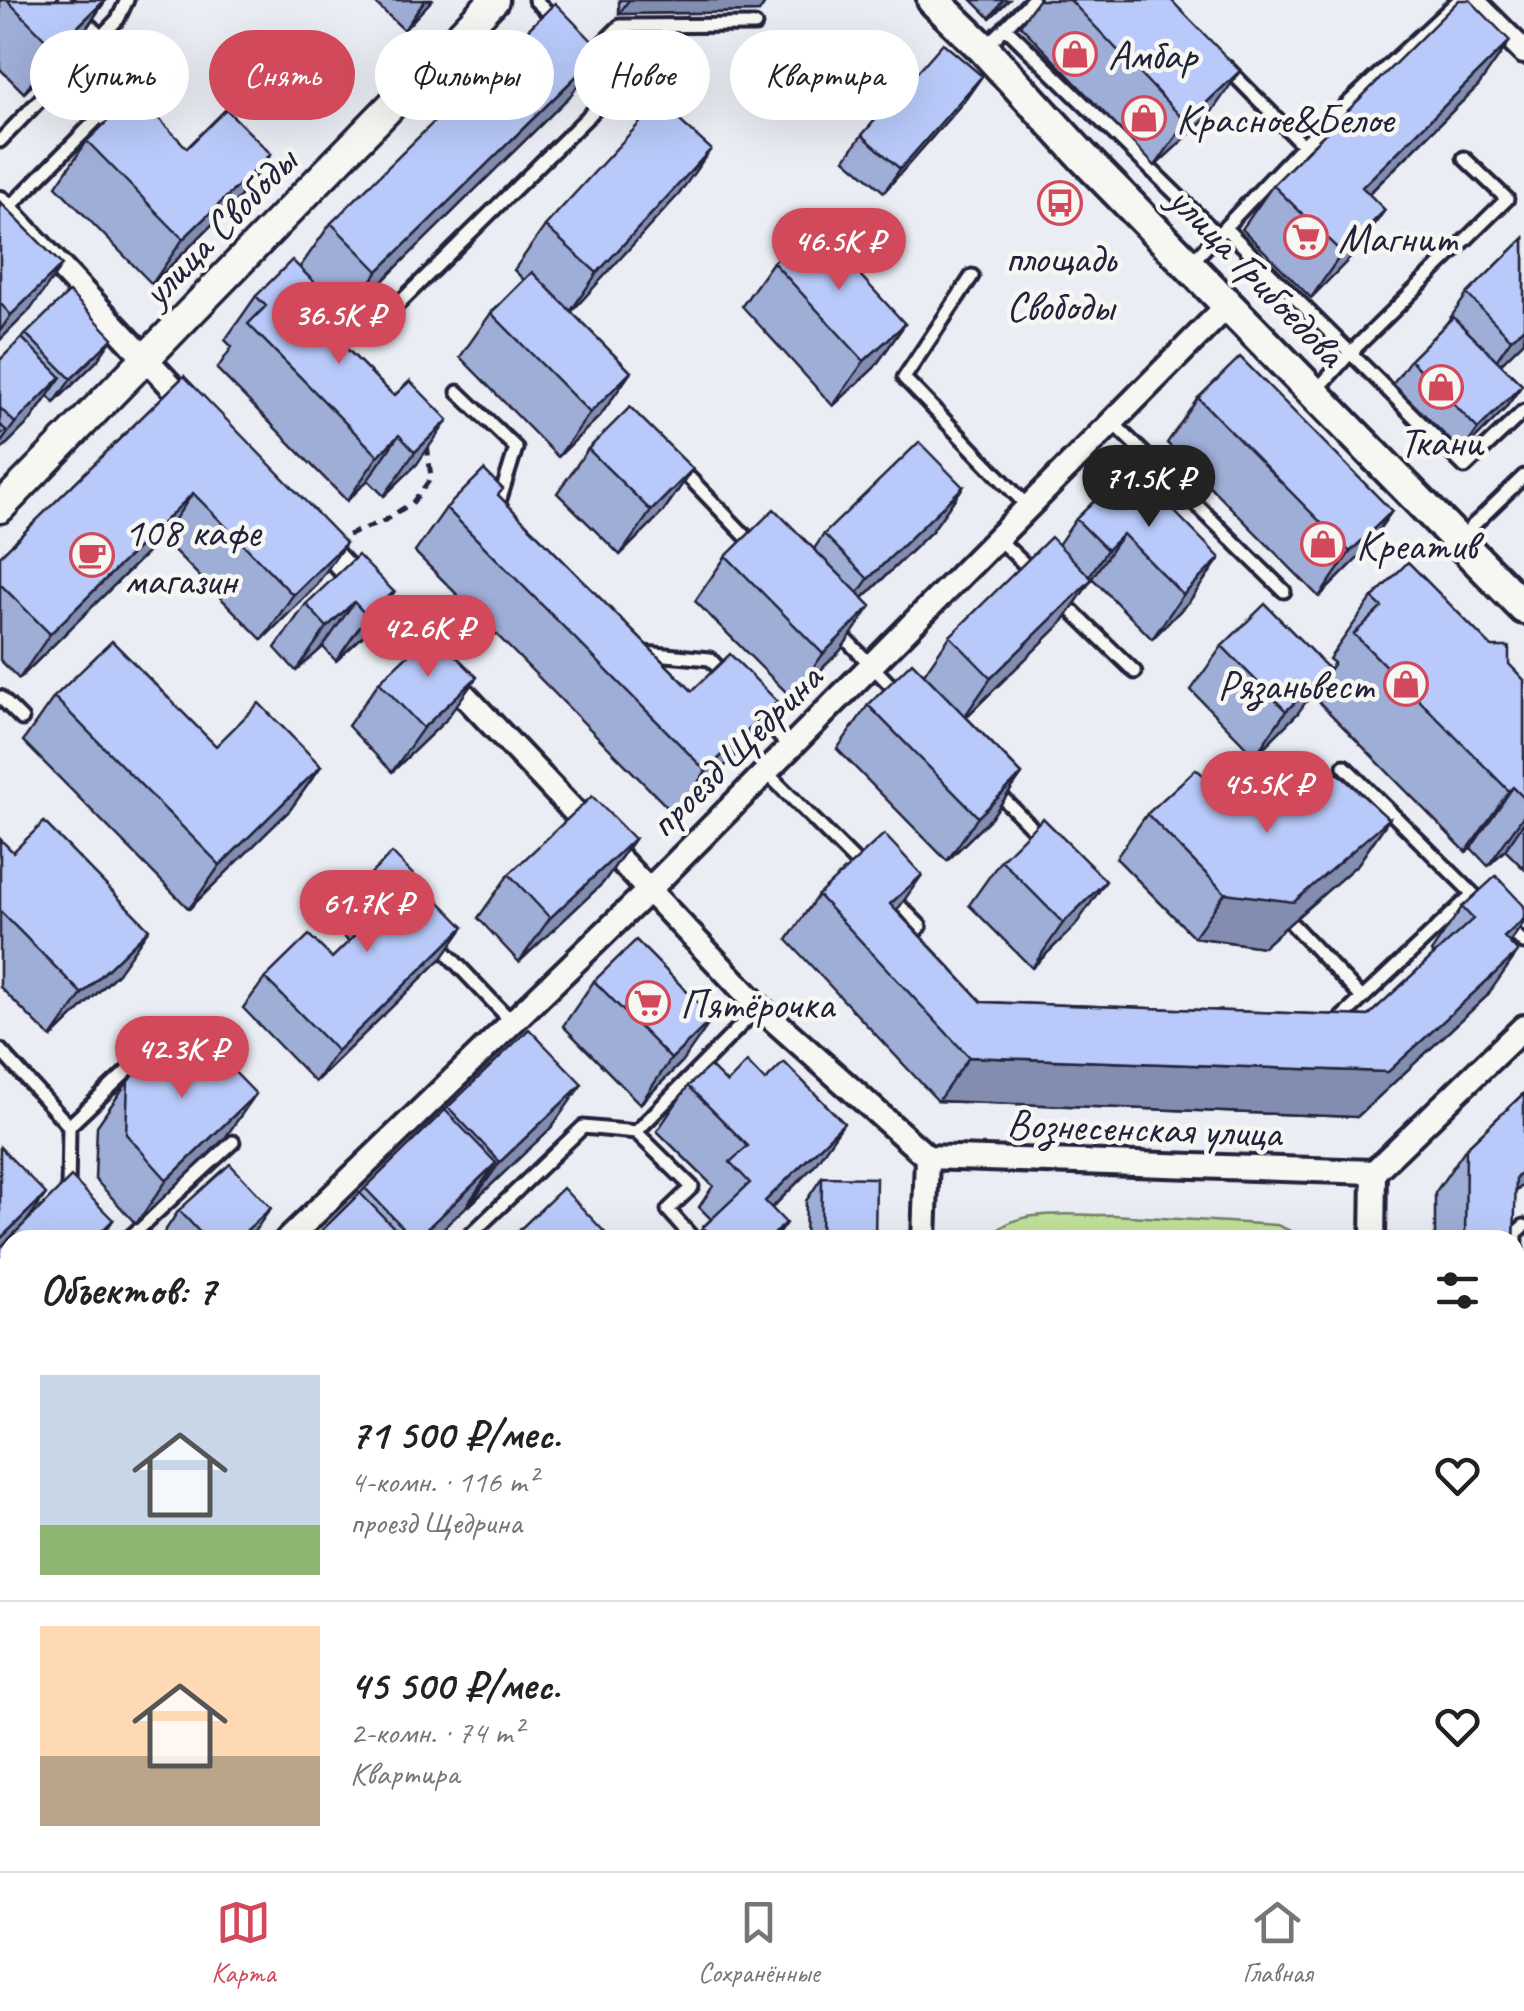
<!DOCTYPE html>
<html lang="ru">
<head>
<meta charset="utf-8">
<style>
  :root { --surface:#fff; --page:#f6f6f6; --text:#222; --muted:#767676; --line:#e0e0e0; --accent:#d1495b }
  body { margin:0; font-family:Caveat,sans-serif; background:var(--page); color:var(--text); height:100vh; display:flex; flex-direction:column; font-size:38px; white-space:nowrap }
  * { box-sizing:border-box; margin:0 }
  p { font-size:32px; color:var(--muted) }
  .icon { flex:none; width:55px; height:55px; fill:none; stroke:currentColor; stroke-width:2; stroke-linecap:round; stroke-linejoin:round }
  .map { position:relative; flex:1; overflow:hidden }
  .sheet { position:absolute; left:0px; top:1230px; width:1525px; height:642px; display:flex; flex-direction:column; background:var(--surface); border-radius:30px 30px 0 0; box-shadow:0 10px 40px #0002 }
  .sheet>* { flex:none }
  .banner { position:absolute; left:30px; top:30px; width:1000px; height:90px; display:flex; gap:20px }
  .price { position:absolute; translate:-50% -85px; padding:0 22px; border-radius:35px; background:var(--accent); color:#fff; font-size:32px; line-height:65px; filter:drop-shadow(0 2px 5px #0008) }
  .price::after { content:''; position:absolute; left:50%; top:60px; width:30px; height:22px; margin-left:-15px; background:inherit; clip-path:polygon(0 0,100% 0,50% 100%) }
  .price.current { background:#222; color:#fff }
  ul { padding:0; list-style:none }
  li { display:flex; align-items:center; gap:30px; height:250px; padding:0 40px }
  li+li { border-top:2px solid var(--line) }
  li span { display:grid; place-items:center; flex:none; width:280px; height:200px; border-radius:0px; color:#555 }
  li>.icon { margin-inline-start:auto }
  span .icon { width:120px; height:120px; fill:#fffc; stroke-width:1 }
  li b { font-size:42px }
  h2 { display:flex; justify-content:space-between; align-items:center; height:120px; padding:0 40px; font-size:42px }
  .tag { padding:0 35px; border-radius:45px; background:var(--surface); box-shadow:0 10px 40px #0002; font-size:35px; line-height:90px }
  .tag.current { background:var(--accent); color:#fff }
  .dock { display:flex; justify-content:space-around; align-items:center; height:140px; border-top:2px solid var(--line); background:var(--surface); font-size:28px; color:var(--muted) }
  .dock a { display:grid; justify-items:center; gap:5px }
  .dock .current { color:var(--accent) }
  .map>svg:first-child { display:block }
  .grass { fill:url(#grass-tufts); stroke:#72826a; stroke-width:2.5 }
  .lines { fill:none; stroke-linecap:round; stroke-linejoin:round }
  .service-casing { stroke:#22223b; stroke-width:19 }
  .minor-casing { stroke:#22223b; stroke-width:30 }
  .tertiary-casing { stroke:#22223b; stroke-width:35 }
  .secondary-casing { stroke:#22223b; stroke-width:38 }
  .path { stroke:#22223b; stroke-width:5; stroke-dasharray:10 8; stroke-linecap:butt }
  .service { stroke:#f6f6f2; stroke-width:11 }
  .minor { stroke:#f6f6f2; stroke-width:22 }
  .tertiary { stroke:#f6f6f2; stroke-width:28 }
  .secondary { stroke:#f6f6f2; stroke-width:30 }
  .wall { fill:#9faed7; stroke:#22223b; stroke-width:2.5 }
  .shaded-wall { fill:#828daf; stroke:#22223b; stroke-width:2.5 }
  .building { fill:#b9cafa; stroke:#22223b; stroke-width:2.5 }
  .labels { text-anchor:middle; stroke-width:9; stroke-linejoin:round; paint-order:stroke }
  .poi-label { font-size:42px; fill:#22223b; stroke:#f6f6f2; text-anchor:start }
  .street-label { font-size:42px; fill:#22223b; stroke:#f6f6f2 }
</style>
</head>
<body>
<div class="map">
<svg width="1524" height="1871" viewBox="0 0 1524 1871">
  <defs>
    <pattern id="grass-tufts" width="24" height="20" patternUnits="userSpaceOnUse" patternTransform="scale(2.5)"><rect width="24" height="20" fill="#c3e29a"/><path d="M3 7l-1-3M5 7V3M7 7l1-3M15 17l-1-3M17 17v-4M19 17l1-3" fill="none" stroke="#a7c286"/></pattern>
  </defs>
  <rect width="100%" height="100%" fill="#eaedf4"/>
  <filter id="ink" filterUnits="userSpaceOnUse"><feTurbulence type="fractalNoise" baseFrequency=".01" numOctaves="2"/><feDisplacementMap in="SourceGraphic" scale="20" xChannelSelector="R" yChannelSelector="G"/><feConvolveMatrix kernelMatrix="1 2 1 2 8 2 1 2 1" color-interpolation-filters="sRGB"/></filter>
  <g filter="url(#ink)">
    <path class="grass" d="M1113,1215l164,10 23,10 4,5h-315c22,-35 87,-24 124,-25z"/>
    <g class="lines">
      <g class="service-casing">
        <path id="service" d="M64,0l37,37
          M535,0l20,19
          M1005,27l213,208
          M987,46l45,-46
          M592,54l28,-28 135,-1
          M0,141l118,-122 9,-19
          M1303,145l156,-145
          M7,210l94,-95 15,16
          M1225,228l240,239 59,-56
          M1192,262l111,-117 -77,-78
          M972,276l-68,102 124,129
          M376,326l246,-243 -36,-34
          M1317,390l33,-37 157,-154 -43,-41
          M458,392l58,56 -18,57 3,3
          M1112,422l172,169
          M679,467l77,80
          M997,538l37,35
          M1458,540l66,-64
          M1061,600l74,72
          M839,632l60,62
          M644,653l66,6 17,18
          M0,697l22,22
          M756,710l34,38
          M1344,766l129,128
          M766,772l98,98
          M994,789l50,51
          M891,897l29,29 -13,15
          M1293,925l69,73
          M1506,926l18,17
          M436,942l76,80
          M1335,1024l138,-130 12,12
          M0,1050l69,76
          M68,1194l1,-68 71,-67
          M127,1240l106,-98
          M465,1240l118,-113 53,5
          M685,1240l5,-5 -22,-25 24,-23 -56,-55 123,-125
          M0,1359l10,-9
          M1515,1359l1,-126 8,-7
          M1515,1843l9,-8
          M1036,1871l8,-9
          M1203,1871l9,-9
          M1486,1871l9,-9"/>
      </g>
      <g class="minor-casing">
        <path id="minor" d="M1472,0l52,52
          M0,203l193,206
          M315,537l444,470 168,150
          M1374,1172l150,-145
          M287,1240l361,-349 580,-586
          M924,1240l3,-83 447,15 -1,68
          M0,1402l10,10
          M1515,1777l9,9
          M644,1871l9,-9"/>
      </g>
      <g class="tertiary-casing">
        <path id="tertiary" d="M0,508l494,-508"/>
      </g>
      <g class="secondary-casing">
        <path id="secondary" d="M933,0l51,49 101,110 439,449"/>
      </g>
      <path class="path" d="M348,535l36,-14 29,-19 18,-24 -4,-35"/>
      <use href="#service" class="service"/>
      <use href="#minor" class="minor"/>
      <use href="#tertiary" class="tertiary"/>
      <use href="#secondary" class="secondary"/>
    </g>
    <path class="wall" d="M0,0h106l-28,41 -54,52 -24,-24z
      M372,0h60l-28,30z
      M619,0h148l-8,12 -140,2z
      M972,0h37l-19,18z
      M1038,0h133l38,116 -54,50 -135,-141z
      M982,76l-17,24 -81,92 -39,-33 17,-24z
      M1479,85l-110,109 -15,60 -43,44 -69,-69 31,-44z
      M571,95l-224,221 -18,-19 -14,20 79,79 16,-15 7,83 -33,32 -16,-16 -21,21 -130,-132 15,-22 -7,-7 31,-44 44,-29 31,-44z
      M87,141l100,7 84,6 -32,44 -87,86 -96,-98z
      M679,194l-108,118 60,60 -31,44 -42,41 -98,-100 31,-44 33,-33 -10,-10 31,-44z
      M0,202l31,107 -31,31z
      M1524,238v103l-24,23 22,21 -17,24 -43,43 -69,-68 17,-24 36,-36 21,-30z
      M773,262l132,62 -31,44 -41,38 -91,-100z
      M26,334l71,27 -43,42 -6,-7 -18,25 -30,30v-91z
      M184,376l131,211 -53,53 -100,-102 -143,141 -19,-19v-104z
      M1198,398l194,113 -31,44 -42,42 -152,-154z
      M588,449l105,20 -31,44 -42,42 -63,-62z
      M1130,466l59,136 -37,37 -60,-61 -31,46 -95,93 56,57 -31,44 -44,43 -110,-112 31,-44 56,-31 26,-38 108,-91 18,-26z
      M963,487l-31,44 -69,67 -23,53 -48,47 -97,-97 31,-45 88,-7 10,-15z
      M499,496l193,195 85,10 -31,44 -71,70 -260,-263 31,-44z
      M394,592l-31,44 -27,25 -13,-14 -27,24 -21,-23 31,-44z
      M1372,598l137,66 15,16v189l-19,-19 -17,16 -17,-18 -5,4 -154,-157 22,-32 -5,-4z
      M1222,646l76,67 -43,43 -64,-66z
      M379,682l66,39 -53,51 -44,-46z
      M54,697l162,49 105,20 -31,44 -101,99 -166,-168z
      M1245,810l144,9 -31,45 -95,83 -69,-10 -78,-79 31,-44z
      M0,839l118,134 -67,65 -51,-51z
      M634,839l-31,44 -84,79 -41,-44 31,-44z
      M1001,860l74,66 -43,42 -63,-63z
      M352,892l91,65 -128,125 -72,-74 22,-30 67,-20 17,-16 -19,-20z
      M818,895l79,15 85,92 386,14 66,-61 -3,-3 31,-45 48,35 -23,54 -130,121 -419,-16 -151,-161z
      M594,981l88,81 -42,42 -77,-78z
      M128,1081l97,57 -89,86 -41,-45 2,-53z
      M688,1086l125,81 -41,41 2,32h-80l9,-13 8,-8 -12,-12 14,-21 -56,-55z
      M1524,1093v91l-9,8 -1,48h-79v-47l31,-45z
      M448,1107l103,21 -82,78 -2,-2 -36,36h-119z
      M0,1147l27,74 86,-1 -14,20h-89v95l-3,3 -7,-7z
      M822,1177l53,63h-70l1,-39z
      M179,1210l75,22 -9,8h-76l-6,-6z
      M10,1493v97l-10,10v-97z
      M1515,1567l9,10v147l-9,-10z
      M166,1862h190l-8,9h-173z
      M1084,1862h36l-8,9h-19z
      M1220,1862h200l-9,9h-200z"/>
    <path class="shaded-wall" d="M105,0l-27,41 -54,52 31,-44z
      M425,0h7l-28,30z
      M629,0h138l-8,12 -140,2z
      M1003,0h6l-19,18z
      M1510,41l-31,44 -148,146 31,-44z
      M602,51l-31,44 -224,221 31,-45z
      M1240,71l-31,45 -54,50 31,-44z
      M982,76l-17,24 -81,92 16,-23z
      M711,149l-32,45 -113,124 31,-45z
      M271,154l-32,44 -87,86 31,-45z
      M1385,210l-31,44 -43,44 31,-45z
      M62,265l-31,44 -31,31v-9l11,-16z
      M329,297l-31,44 14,-27z
      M905,324l-31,44 -41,38 31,-45z
      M1524,327v14l-44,43 31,-45z
      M113,338l-16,23 -43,42 17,-24z
      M631,372l-31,44 -42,41 32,-44z
      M61,377l-31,44 -30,30v-7l15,-21z
      M1522,385l-17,24 -43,43 16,-23z
      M448,420l-31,44 -33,32 31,-44z
      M399,435l-31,45 -21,21 31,-45z
      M693,469l-31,44 -42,42 31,-44z
      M963,487l-31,44 -95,92 31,-44z
      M193,493l-31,45 -143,141 31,-45z
      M1392,511l-31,44 -42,42 31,-45z
      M1123,534l-31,44 -16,17 31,-45z
      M346,543l-31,44 -53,53 31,-45z
      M1220,558l-31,44 -37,37 31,-44z
      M1092,579l-31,45 -101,99 31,-45z
      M394,592l-31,44 -27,25 31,-45z
      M354,602l-31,45 -27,24 31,-44z
      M871,606l-31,45 -48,47 31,-44z
      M1329,669l-31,44 -43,43 31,-45z
      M477,677l-32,44 -53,51 31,-44z
      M777,701l-31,44 -71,70 31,-44z
      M321,766l-31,44 -101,99 31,-44z
      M1022,774l-31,44 -44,43 31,-44z
      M1513,787l-42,61 -5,4 43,-61z
      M1524,815v7l-19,28 -17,16z
      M1389,819l-31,45 -95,83 -69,-10 31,-44z
      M634,839l-31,44 -84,79 31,-44z
      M922,875l-31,44 -1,-15z
      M1106,881l-31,45 -43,42 31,-45z
      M1524,919v3l-24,35 4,-20z
      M464,927l-21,30 -128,125 22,-31z
      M149,929l-31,44 -67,65 31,-44z
      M1518,952l-31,44 -130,121 -419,-16 31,-44 419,15z
      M713,1018l-31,44 -42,42 31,-45z
      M582,1084l-31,44 -82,78 31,-44z
      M256,1094l-31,44 -89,86 31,-44z
      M844,1123l-31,44 -74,73 26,-39z
      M496,1163l-31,45 -34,32h-15z
      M1524,1170v14l-40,38 32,-44z
      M46,1194l-31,44 -15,15v-14z
      M271,1208l-17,24 -9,8h-9z
      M113,1220l-14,20h-6z
      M786,1223l-12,17h-6z
      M10,1462v14l-10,10v-14z
      M10,1580v10l-10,10v-6z
      M346,1862h10l-8,9h-8z
      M990,1862h12l-7,9h-13z
      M1304,1862h7l-6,9h-10z
      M1404,1862h16l-9,9h-16z"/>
    <path class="building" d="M7,0h98l-50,49z
      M1070,0h101l69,71 -54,51z
      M1459,0h11l40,41 -148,146 23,23 -43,43 -69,-68z
      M555,3l47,48 -224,220 -47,-48z
      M943,43l39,33 -82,93 -38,-34z
      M135,94l52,54 39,-39 45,45 -88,85 -96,-98z
      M659,102l52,47 -114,124 -52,-47z
      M0,202l62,63 -51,50 -11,-12z
      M814,225l91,99 -41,37 -91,-99z
      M1524,238v89l-13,12 -44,-45z
      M292,260l37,37 -17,17 82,82 16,-15 38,39 -33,32 -16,-17 -21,21 -130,-132 18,-18 -10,-10z
      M532,272l99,100 -41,41 -99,-100z
      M69,292l44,46 -42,41 -45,-45z
      M1453,317l69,68 -44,44 -68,-69z
      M22,338l39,39 -46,46 -15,-15v-48z
      M1240,357l152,154 -42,41 -152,-154z
      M184,376l162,167 -53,52 -100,-102 -143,141 -50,-50v-28z
      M630,407l63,62 -42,42 -63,-62z
      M0,424l6,7 -6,5z
      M919,442l44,45 -95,92 -44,-45z
      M1130,466l90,92 -37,37 -60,-61 -16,16 -31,-31z
      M484,470l19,19 -5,6 194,196 38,-37 47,47 -71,70 -260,-263z
      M774,509l97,97 -48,48 -97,-98z
      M1051,537l41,42 -101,99 -41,-42z
      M358,555l36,37 -27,24 -13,-14 -27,25 -21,-23z
      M1408,562l84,85h17v17l15,16v118l-11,-11 -4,4 -155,-157 28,-27 -10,-9z
      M1265,604l64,65 -43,42 -64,-65z
      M432,632l45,45 -54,51 -44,-46z
      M112,641l104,105 43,-43 62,63 -101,99 -166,-168z
      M912,662l110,112 -44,43 -110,-112z
      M1196,769l49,41h41l52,-37 51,46 -95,83 -69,-9 -78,-79z
      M592,796l42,43 -84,79 -41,-44z
      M1043,818l63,63 -43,42 -62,-63z
      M44,822l105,107 -67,65 -82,-83v-72l13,13z
      M884,834l38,41 -32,29 92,98 386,14 105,-97 -11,-12 34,-31 28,30v13l-20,18 14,15 -130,120 -419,-15 -151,-162z
      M392,853l72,74 -127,124 -72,-73 44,-43 23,23 43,-42 -23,-24z
      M636,940l77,78 -42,41 -77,-78z
      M188,1024l68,70 -89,86 -41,-46 2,-53z
      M529,1029l53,55 -82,78 -52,-55z
      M747,1062l18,19 19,-19 60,61 -79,78 21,22 -18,17h-53l-12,-13 47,-44 -20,-21 18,-16 -60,-60 22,-20 17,17z
      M1524,1093v77l-8,8 -2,62h-49l1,-92z
      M445,1110l51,53 -81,77 -50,-52z
      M0,1147l46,47 -46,45z
      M230,1164l41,44 -35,32h-29l-28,-30z
      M71,1177l42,43 -20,20h-83v25l-10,-10v-7z
      M822,1177l54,1 -1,62h-54z
      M563,1188l49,52h-97l-3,-3z
      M360,1193l46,47h-94z
      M10,1404v58l-10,10v-58z
      M10,1493v70l-10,-10v-50z
      M1515,1567l9,10v70l-9,-9z
      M1524,1841v30h-22l-5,-5 3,-4h15v-13z
      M241,1862h96l6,7 -2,2h-91z
      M392,1862h68l8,9h-84z
      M911,1862h79l-8,9h-80z
      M1220,1862h84l-9,9h-84z
      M1342,1862h62l-9,9h-45z"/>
  </g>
  <defs>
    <g id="shop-ring" transform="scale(2.25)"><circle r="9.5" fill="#f6f6f2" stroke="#d1495b" stroke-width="1.5"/><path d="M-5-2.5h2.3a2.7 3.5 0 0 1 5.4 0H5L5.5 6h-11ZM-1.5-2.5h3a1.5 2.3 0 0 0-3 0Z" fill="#d1495b"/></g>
    <g id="bus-ring" transform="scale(2.25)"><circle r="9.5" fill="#f6f6f2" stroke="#d1495b" stroke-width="1.5"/><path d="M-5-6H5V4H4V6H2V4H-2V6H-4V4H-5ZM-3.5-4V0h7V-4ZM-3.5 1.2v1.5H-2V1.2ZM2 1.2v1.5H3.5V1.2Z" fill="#d1495b"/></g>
    <g id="supermarket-ring" transform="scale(2.25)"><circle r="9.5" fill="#f6f6f2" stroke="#d1495b" stroke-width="1.5"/><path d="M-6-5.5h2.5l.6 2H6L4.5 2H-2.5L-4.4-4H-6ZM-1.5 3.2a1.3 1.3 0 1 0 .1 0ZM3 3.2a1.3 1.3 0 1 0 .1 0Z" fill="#d1495b"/></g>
    <g id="cafe-ring" transform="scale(2.25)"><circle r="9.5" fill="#f6f6f2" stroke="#d1495b" stroke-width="1.5"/><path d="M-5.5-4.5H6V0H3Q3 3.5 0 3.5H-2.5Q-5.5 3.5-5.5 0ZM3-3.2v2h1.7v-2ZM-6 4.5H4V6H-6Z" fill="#d1495b"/></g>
  </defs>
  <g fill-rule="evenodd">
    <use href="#shop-ring" x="1075" y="54"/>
    <use href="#shop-ring" x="1144" y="118"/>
    <use href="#bus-ring" x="1060" y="203"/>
    <use href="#supermarket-ring" x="1306" y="237"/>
    <use href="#shop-ring" x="1441" y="387"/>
    <use href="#shop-ring" x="1323" y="544"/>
    <use href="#cafe-ring" x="92" y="555"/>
    <use href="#shop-ring" x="1406" y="684"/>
    <use href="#supermarket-ring" x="648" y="1003"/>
  </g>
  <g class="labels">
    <g class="poi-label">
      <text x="1108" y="69">Амбар</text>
      <text x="1176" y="133">Красное&amp;Белое</text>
      <text x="1338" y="252">Магнит</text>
      <text x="1060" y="272" text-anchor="middle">площадь<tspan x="1060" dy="48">Свободы</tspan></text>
      <text x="1441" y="456" text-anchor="middle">Ткани</text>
      <text x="124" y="546">108 кафе<tspan x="124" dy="48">магазин</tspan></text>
      <text x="1356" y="559">Креатив</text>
      <text x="1374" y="699" text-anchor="end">Рязаньвест</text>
      <text x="680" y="1018">Пятёрочка</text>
    </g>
    <g class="street-label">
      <text transform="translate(218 226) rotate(-46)" y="15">улица Свободы</text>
      <text transform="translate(1258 275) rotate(46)" y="15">улица Грибоедова</text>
      <text transform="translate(734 750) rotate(-45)" y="15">проезд Щедрина</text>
      <text transform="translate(1144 1127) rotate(2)" y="15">Вознесенская улица</text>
    </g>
  </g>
</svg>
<b class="price" style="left:839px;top:293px">46.5K ₽</b>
<b class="price" style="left:339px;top:367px">36.5K ₽</b>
<b class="price current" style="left:1149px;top:530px">71.5K ₽</b>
<b class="price" style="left:428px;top:680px">42.6K ₽</b>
<b class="price" style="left:1267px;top:836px">45.5K ₽</b>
<b class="price" style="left:367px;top:955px">61.7K ₽</b>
<b class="price" style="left:182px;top:1101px">42.3K ₽</b>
<div class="banner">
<a class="tag">Купить</a>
<a class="tag current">Снять</a>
<a class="tag">Фильтры</a>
<a class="tag">Новое</a>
<a class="tag">Квартира</a>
</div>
<section class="sheet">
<h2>Объектов: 7<svg class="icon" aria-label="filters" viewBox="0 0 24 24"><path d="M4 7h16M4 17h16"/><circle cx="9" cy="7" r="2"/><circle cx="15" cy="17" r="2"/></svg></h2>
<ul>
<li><span style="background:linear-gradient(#c9d6e8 75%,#8fb573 0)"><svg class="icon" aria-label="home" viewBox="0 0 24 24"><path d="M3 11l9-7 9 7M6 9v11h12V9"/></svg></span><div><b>71 500 ₽/мес.</b><p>4-комн. · 116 m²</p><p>проезд Щедрина</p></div><svg class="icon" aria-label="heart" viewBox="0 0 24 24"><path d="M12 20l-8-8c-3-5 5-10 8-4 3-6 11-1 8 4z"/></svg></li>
<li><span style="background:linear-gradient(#ffd9b3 65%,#b9a48a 0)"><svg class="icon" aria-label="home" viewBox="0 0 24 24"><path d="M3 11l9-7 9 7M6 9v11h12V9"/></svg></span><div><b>45 500 ₽/мес.</b><p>2-комн. · 74 m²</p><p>Квартира</p></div><svg class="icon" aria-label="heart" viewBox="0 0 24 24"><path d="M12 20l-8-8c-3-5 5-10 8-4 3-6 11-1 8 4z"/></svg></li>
</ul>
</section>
</div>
<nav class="dock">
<a class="current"><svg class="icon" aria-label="map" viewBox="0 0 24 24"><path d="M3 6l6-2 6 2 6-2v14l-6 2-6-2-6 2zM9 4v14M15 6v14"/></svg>Карта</a>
<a><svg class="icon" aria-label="saved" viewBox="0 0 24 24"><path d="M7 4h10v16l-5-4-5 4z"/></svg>Сохранённые</a>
<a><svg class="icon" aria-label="home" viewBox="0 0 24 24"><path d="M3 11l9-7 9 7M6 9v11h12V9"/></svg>Главная</a>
</nav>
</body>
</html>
